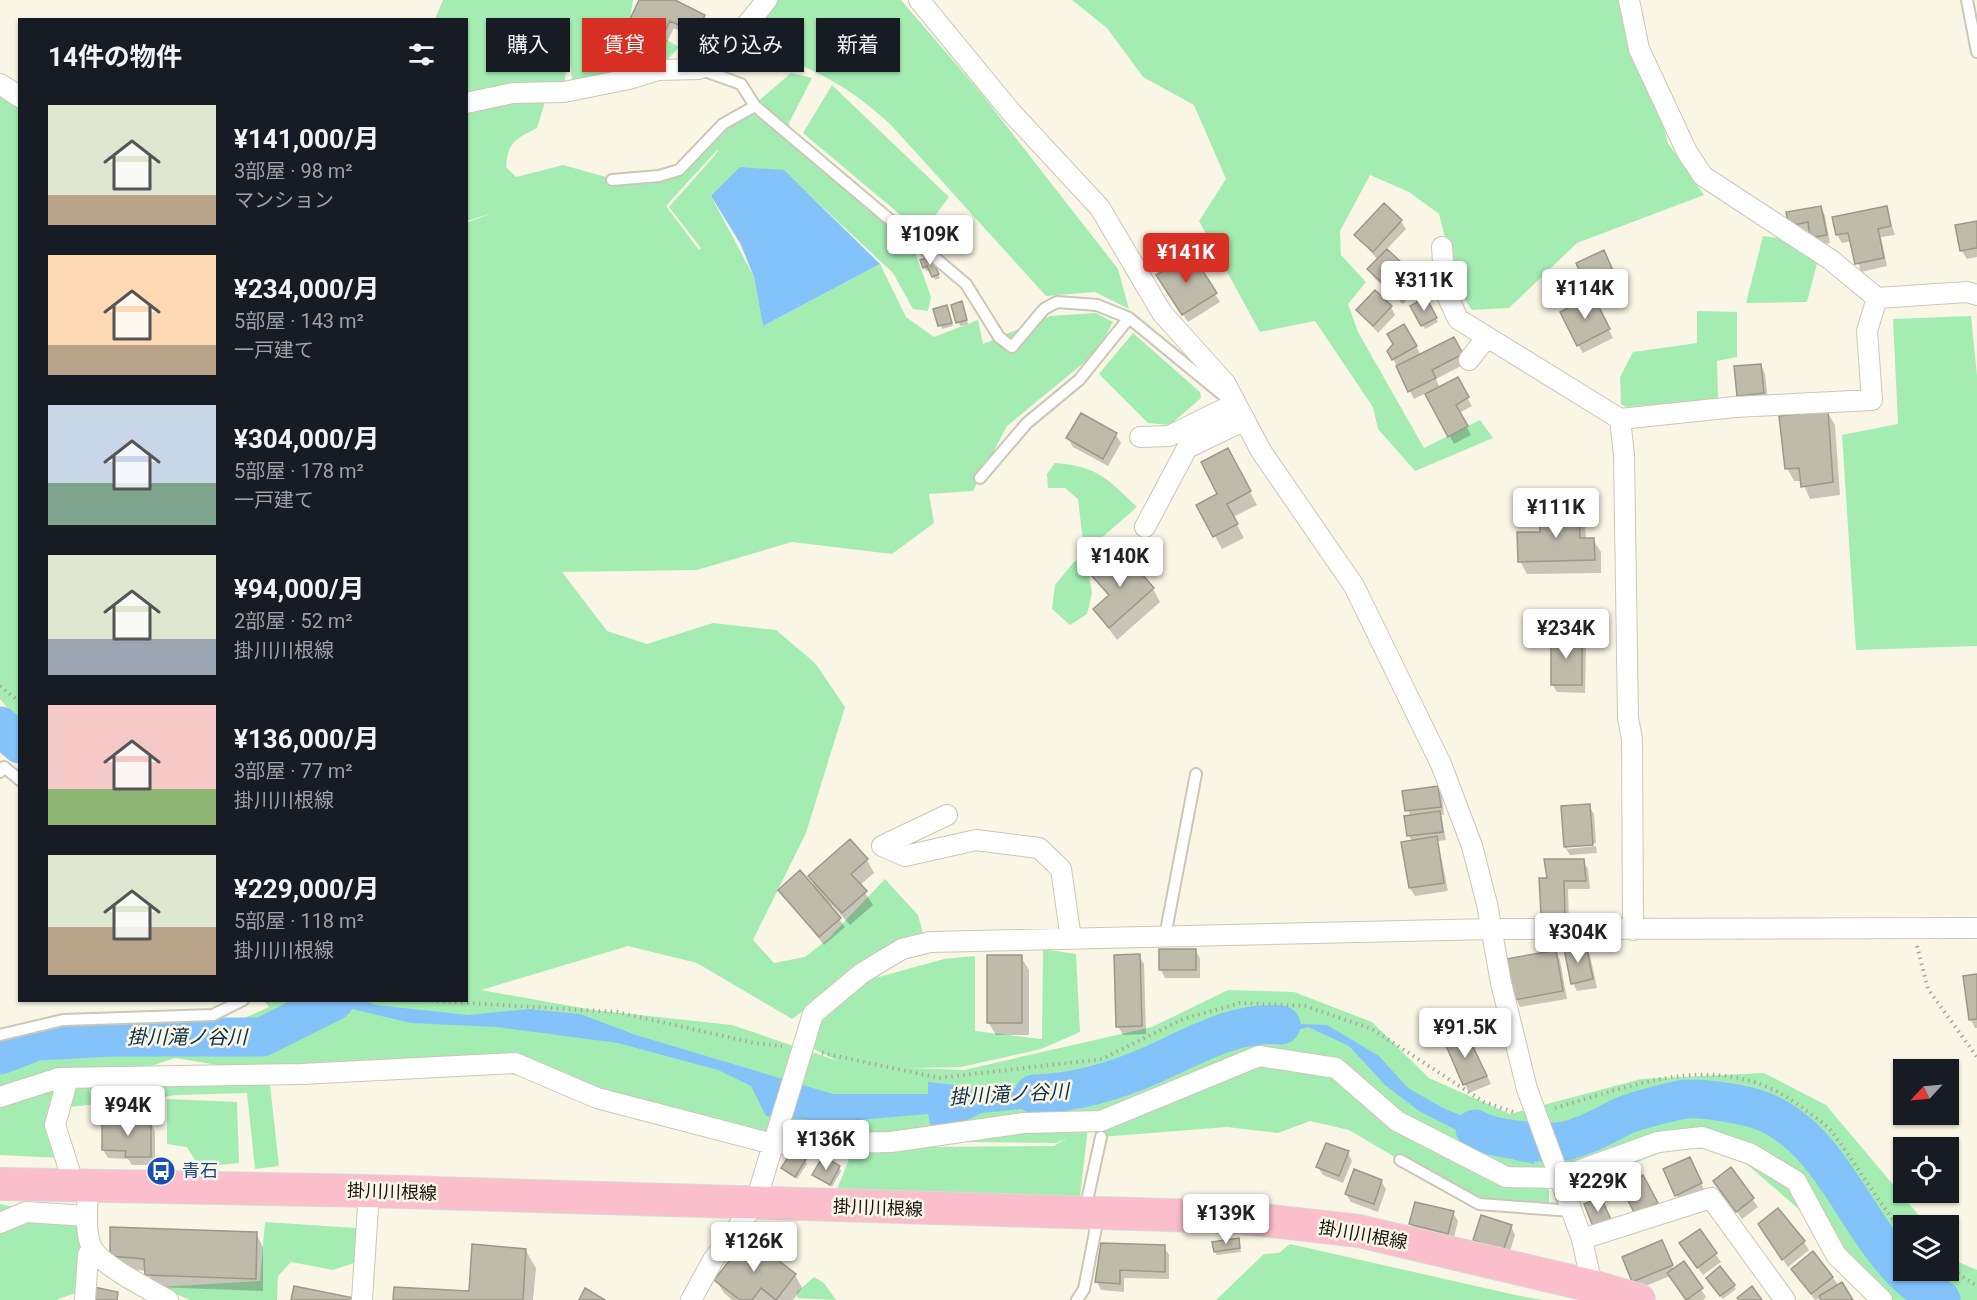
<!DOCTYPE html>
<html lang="ja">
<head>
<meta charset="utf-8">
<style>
  :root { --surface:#171b24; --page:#242831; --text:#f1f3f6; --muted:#9ea1a6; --accent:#d93025 }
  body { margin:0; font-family:Roboto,"Noto Sans JP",sans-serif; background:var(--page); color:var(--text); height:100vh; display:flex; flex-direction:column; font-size:22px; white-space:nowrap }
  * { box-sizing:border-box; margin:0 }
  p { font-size:20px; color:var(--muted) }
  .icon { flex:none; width:33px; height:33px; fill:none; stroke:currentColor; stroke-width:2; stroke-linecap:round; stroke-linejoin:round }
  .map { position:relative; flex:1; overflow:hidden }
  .side { position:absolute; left:18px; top:18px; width:450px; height:984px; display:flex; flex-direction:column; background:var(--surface); border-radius:0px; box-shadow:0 2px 4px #0004 }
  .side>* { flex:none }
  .guide { position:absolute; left:486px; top:18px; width:570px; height:54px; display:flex; gap:12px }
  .needle { width:39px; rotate:244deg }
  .tools { position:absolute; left:1893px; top:1059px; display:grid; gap:12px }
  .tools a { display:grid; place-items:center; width:66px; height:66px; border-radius:0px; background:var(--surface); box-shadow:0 2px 4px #0004; font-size:30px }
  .price { position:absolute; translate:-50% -51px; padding:0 14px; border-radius:6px; background:#fff; color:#222; font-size:20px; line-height:39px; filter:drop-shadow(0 2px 3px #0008) }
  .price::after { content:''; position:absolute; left:50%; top:36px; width:18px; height:14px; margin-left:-9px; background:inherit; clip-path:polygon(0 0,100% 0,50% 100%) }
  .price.on { background:var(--accent); color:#fff }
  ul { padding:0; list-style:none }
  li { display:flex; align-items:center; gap:18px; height:150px; padding:0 30px }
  li span { display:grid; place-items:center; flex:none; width:168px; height:120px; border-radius:0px; color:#555 }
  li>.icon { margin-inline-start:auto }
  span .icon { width:72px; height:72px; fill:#fffc; stroke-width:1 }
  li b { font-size:26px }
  h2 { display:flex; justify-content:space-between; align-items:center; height:72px; padding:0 30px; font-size:26px }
  .tag { padding:0 21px; border-radius:0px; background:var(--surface); box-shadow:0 2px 4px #0004; font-size:21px; line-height:54px }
  .tag.on { background:var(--accent); color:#fff }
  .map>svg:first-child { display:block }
  .green { fill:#a5ecb3; fill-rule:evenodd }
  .water { fill:#84c3fa }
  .shadow { fill:#0003 }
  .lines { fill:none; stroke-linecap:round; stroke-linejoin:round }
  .river { stroke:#84c3fa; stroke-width:39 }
  .building { fill:#bfbbab; stroke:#9c9888; stroke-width:1.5 }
  .lane-casing { stroke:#cbc7b6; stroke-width:14 }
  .street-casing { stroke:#cbc7b6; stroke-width:22 }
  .primary-casing { stroke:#d9d9d8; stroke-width:34 }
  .path { stroke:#aca99c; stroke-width:4; stroke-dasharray:1.5 4.5; stroke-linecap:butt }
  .lane { stroke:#fff; stroke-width:10 }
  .street { stroke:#fff; stroke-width:20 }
  .primary { stroke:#fbbecc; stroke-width:32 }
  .labels { text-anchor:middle; stroke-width:5; stroke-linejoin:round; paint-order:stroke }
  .transit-label { font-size:18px; fill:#164399; stroke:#faf6e5; text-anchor:start }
  .street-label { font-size:18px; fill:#13110c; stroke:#faf6e5 }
  .water-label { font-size:20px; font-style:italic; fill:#092d47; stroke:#faf6e5 }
</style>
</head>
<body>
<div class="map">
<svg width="1977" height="1300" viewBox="0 0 1977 1300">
  <rect width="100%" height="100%" fill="#faf6e5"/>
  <path class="green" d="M443,0h190l-3,19 49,28 -21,23 -29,9 -57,1 -4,-37 -4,49h-16l-11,36c-21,11 -29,13 -31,39l10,10 47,-12 54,15 57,-9 51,-48 -3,15 3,-8 66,-57 21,5 -23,45 -2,15 121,94 23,65 -3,14 -15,-2 -20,-36 -109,-102 -73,25 43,81 9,49 117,-62 26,53 28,20 44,-17 5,24 67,-28 46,-3 17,9 -16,30 -90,74 -34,65 -44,3 5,29 -42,31 -100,-12 -95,28 -135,2 45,59 40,13 66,-21 63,7 39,33 30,44 -39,126 -53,107 21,23 31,-6 23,-18 57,-60 33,36 6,22 -60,30 -72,52 -95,-56 -69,-17 -147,44 112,20 139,15 106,36 -24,-12 6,-26 48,-43 76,-21 31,-3v75l67,8 1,-90 33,5 4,78 -39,17 -80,18 -51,1 54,2 188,-43 76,-37 66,2 78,30 57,56 81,36 131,-35 123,-6 62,32 101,120 -23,1v44h44l1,-18 7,9 21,9v30h-105l-72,-90 -70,-60 -58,-2 -107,44 -16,-5v20l-83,-3 -56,-38 -61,-36 -39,-9 -32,12 -51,-6 -126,10 -13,-9 -8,68 -244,-4 20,-50 -83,2 -100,-24 -169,-48 -232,2 -97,-16 -24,8h38l80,10 10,90 -24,3 -8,-76 -69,2 -108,12 -7,-29 -63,10v-57l63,-11 75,2 38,5 50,-1 43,-19 -5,-6 202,-1v-777l26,-10 -25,8 -1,-201 -31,-1zM718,149l-1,4 -48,54 32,41 -2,2 -33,-44zM1067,1138l-13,8 -133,1 -53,-6 188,2z
    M767,0h134l79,92 138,177 11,40 -34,-17 -49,4 -155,-171c-37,-34 -67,-52 -114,-69l-22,-43z
    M1072,0h557l39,143 36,52 -127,48 -68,65 -37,2 -14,-21 -19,-75 -30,-22 -39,-17 -30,56 1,24 25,27 -18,22 10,28 66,116 56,-28 13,18 -78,33 -37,-42 -5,-22 -58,-86 -55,11 -61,-111 27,-42 -32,-74 -51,-28 -36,-49z
    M0,85l20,14 -1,622 -19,-22z
    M832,85l117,112 -27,36 -119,-100z
    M1763,236l16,2 39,22 -11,42 -61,1z
    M1697,311l40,1v45l-20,4 1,38 -92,8 -5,-3 -1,-27 13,-25 64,-9z
    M1971,316l6,60v270l-121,4 -14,-215 56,-11 -5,-105z
    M1133,333l67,59 1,6 -31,27 -22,-2 -49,-49z
    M1055,463c42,3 53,16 82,44l-38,33 -16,1 -5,-42 -13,-11h-17l-1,-14z
    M1096,545l12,5 -21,13 5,30 -5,21 -17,11 -18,-16 3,-24 18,-22z
    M60,1084l1,74 -61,-3v-58z
    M167,1099l70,3 2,61 -40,4 -12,-20 -20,-3z
    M0,1204l28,6 52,2 8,44 -10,36 -22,8h-56z
    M265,1222l91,6 1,34 -24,8 -42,-8 -13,14 -1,24h-87l-31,-13 101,-6z
    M1290,1244l230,52 23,4h-327l48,-46 15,-1z
    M814,1277l10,6 12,17 -39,-2v-6z"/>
  <path class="water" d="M740,167l44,3 96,94 -117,62 -9,-49 -14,-34 -29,-47z
    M318,1001h46l12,4 92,10 61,-6 51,5 56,21 197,59h95v-12l37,4 12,5 104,-8 11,12 -25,9 -85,9 -23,11 -28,4 -3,-14 -92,8 -70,-6 -15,-30 -33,-16 -100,-27 -122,-16 -85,-4z
    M1254,1022l73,3 52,31 29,32 37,21 62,24 16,-1 12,32 -20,-4 -96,-49 -34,-26 -36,-39 -41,-19 -26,8 -51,4 -74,29h-15z"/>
  <path class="shadow" d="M641,0h30l33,16 5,8 -8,17 -27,-13 -7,14 -30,-14 -5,-9z
    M1821,207l4,9 5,27 -13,3 -6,-15 -16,2 -4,-8z
    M1886,208l9,27 -14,2 6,29 -26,6 -9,-31 -10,2 -5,-8z
    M1401,221l5,8 -20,21 29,27 5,9 -17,18 -29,-26 -5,-9 9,-9 -22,-25z
    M1977,223v34l-10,2 -5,-8z
    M1608,260l9,22 -25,12 -14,-30z
    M933,261l7,17 -5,2 -5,-10 -4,1 -2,-4z
    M1163,284l52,10 5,8 -32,20z
    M1425,299l13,23 -13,7 -13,-23z
    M962,303l6,21 -8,2 -7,-20z
    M1597,305l16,33 -30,15 -5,-8z
    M947,307l6,19 -11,3 -7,-19z
    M1391,307l4,8 -17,18 -20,-23z
    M1404,326l17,29 33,-16 13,24 -31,16 4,9 17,-9 15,27 -13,7 12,22 -17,9 -28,-51 -12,6 -25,-48z
    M1761,365l4,9 3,27 -25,2 -5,-8z
    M1827,412l8,13 5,70 -30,4 -8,-18h-8l-7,-13z
    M1116,435l5,8 -13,23 -35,-19 -5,-9z
    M1235,463l22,42 -24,12 11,21 -22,11 -24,-44 21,-10z
    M1578,510l7,13 1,17h7l8,12v21l-74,1 -7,-13 22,-28z
    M1094,576l59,13 7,13 -43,38 -22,-30 14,-13z
    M1581,635l5,9 -1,49 -28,-1 -5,-8z
    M1437,788l5,8 2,19h-3l5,25 -8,1 10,50 -33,5 -5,-8 2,-47 -3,-5 -3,-19h4l-6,-25z
    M1589,806l5,8 2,29 -29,3v3l29,-3 1,7 -27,2 -5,-8 -3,-39z
    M867,860l7,13 -14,12 13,20 -23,20 -18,-20 -2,2 15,20 -21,18 -44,-55h36l-6,-13z
    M1583,860l5,9 2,20h-22l1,34h-22l-4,-8 5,-36z
    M1585,946l5,9 7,33 -20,3 -4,-8z
    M1195,950l5,8v20h-35l-4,-8z
    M1555,952l5,8 7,39 -47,8 -4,-8z
    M1139,956l5,8 2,70 -23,1 -5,-9z
    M1021,957l8,13v65h-33l-8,-13z
    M1977,975v53h-2l-4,-8 -7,-43z
    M1446,1042h25l20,42 -22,9z
    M150,1122l5,9v34h-23l-4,-6 -20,-1 -5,-8z
    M1348,1153l4,8 -9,22 -20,-8 -5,-8z
    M805,1160l2,4 -10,15 -14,-10z
    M839,1167l2,4 -9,16 -18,-12z
    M1694,1167l11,25 -24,11 -4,-8z
    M1731,1169l27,38 -16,12 -27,-37z
    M1381,1181l5,8 -8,23 -27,-10 -5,-8z
    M1453,1213l5,8 -5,20 -37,-9 -5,-9z
    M1511,1226l4,9 -7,23 -29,-10 -5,-8z
    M1699,1231l22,31 -18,13 -17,-23z
    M1765,1233l39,9 5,8 -21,17z
    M256,1234l7,13v44l-109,-4 -7,-16 -28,-3 -7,-13z
    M1238,1240l3,12 -24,3 -2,-3z
    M1164,1247l5,8v24l-45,-1v14l-23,-2 -4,-8z
    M1666,1250l8,20 9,-7 23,34 -3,3h-17l-16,-24 -32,13 -4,-8z
    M526,1251l10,17 -3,32h-138l75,-8z
    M1793,1269l39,8 19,23 -29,-2 -7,2z
    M795,1275l7,13 -9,12h-61l-8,-7 -8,-13z
    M1710,1281l24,5 2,3 -13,10z"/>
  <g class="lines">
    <path class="river" d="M0,726l20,18
      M0,1055l37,-14 76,-4h149l72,-36
      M1034,1094c41,-1 82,-13 120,-30 40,-18 81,-43 127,-39
      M1475,1129c20,11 72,16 94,11 20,-5 36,-15 54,-24 17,-7 39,-12 57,-16 17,-4 69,5 85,12 62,27 86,99 127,147 13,17 31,30 49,41"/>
  </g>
  <path class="building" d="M639,0h36l30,15 -9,18 -26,-12 -7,14 -33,-16z
    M1384,203l18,17 -29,32 -19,-17z
    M1821,206l6,29 -17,3 -2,-16 -19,4 -3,-14z
    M1887,206l4,20 -13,3 6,29 -29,6 -7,-31 -12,2 -4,-18z
    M1977,221v27l-17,3 -5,-26z
    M1387,249l30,28 -19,20 -31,-28z
    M1604,250l10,23 -28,13 -10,-23z
    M1191,253l26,40 -35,22 -26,-40z
    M931,256l8,18 -7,3 -5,-11 -4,2 -3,-8z
    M1375,290l17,16 -19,20 -17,-16z
    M1593,295l17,34 -33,17 -17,-34z
    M1426,297l11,21 -16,8 -11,-20z
    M962,301l5,19 -11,3 -5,-18z
    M947,305l5,18 -14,3 -5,-17z
    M1404,324l13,22 -25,14 -5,-9 6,-7 -6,-10z
    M1454,337l9,17 -31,16 4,8 -28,14 -12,-26z
    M1761,364l3,29 -27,3 -3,-30z
    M1458,377l11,20 -13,8 12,21 -20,11 -23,-43z
    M1828,410l5,72 -32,5 -2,-19 -14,1 -6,-53z
    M1081,413l36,20 -14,26 -37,-21z
    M1228,448l23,43 -24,13 11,20 -25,13 -17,-32 21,-11 -16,-32z
    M1579,508l1,30h14l1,22 -77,2 -1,-30h23l-1,-23z
    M1121,550l33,38 -45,40 -16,-19 16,-14 -17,-19z
    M1551,634h31v51h-31z
    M1438,786l3,21 -36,4 -3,-20z
    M1590,804l3,41 -29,2 -3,-41z
    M1440,811l3,21 -36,4 -3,-20z
    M1437,836l7,47 -35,5 -8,-46z
    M850,839l18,20 -17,15 16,17 -25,22 -34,-37z
    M1544,859h40l2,22h-22l1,34h-24l-2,-37h8z
    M800,870l41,48 -22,19 -41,-47z
    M1586,945l7,34 -22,5 -7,-35z
    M1159,949h37v21h-37z
    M1556,950l7,41 -49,9 -8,-41z
    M1140,954l2,72 -26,1 -2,-72z
    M987,955h35v68h-35z
    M1977,974v45l-8,1 -6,-44z
    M1466,1032l21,44 -24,9 -19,-44z
    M102,1120l49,1v36h-26l1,-6 -24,-1z
    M1326,1143l23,8 -10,25 -23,-9z
    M792,1151l14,8 -11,18 -14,-9z
    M823,1156l17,10 -10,19 -18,-10z
    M1690,1157l12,26 -27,13 -12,-27z
    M1731,1167l23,31 -18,14 -23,-31z
    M1354,1169l28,11 -8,24 -29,-10z
    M1643,1175l15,28 -23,11 -14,-27z
    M1601,1197l11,25 -18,7 -10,-25z
    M1415,1202l39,9 -6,23 -39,-10z
    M1778,1208l27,33 -23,19 -24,-36z
    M1481,1215l31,10 -9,26 -30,-11z
    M110,1227l147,5 -1,47 -111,-4 -1,-16 -34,-3z
    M1700,1229l17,24 -20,15 -18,-25z
    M748,1237l48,37 -20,26 -15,-12 -9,12h-12l-26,-20z
    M1239,1238l1,10 -26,4 -2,-10z
    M1662,1240l11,25 -41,17 -10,-25z
    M1101,1243l64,2v27l-45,-2v14l-25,-2z
    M472,1244l54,5 -3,51h-130l1,-13 75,4z
    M1813,1251l20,26 -22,17 -20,-25z
    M1684,1261l19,27 -17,12 -19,-27z
    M1720,1266l15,19 -15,11 -14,-18z
    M1842,1282l11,18h-32l-2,-4z
    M89,1286l29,6 -1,8h-30z
    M294,1286l60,12v2h-63z
    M1752,1286l10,14h-23l-2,-2z
    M585,1288l20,12h-26z"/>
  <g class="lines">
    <g class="lane-casing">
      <path id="lane" d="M1967,0l10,52
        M699,69l42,15 14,22
        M612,180l47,-4 20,-6 44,-46 32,-18 211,178 33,53 13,10 32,-38 13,-7 40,3 32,13 100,82
        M980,478l47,-55 52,-43 50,-62
        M0,772l4,-5 16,13
        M1165,936l31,-162
        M0,1035l63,-15 150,-5 30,-15
        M1400,1160l79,44 93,7
        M1085,1210l16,-73
        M1077,1300l7,-11 14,-72"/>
    </g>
    <g class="street-casing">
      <path id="street" d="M919,0l92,112 89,96 62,105 63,70 36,68 93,135 87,178 31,82 15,58 14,79 26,106 55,150 10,47
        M1629,0l10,49 48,103 16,24 128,84 46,38 90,-6 10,3
        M0,84l20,13
        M466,103l47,-10 51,-1 65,-13 29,-9 41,-1 40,-35 28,-34
        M1442,247l3,44 13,28 162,100
        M1469,360l17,-22
        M1140,437l29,-1 65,-32
        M1145,527l42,-79 58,-28
        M947,815l-65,31 23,10 71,-16 63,8 22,21 10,70
        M1633,930l-1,-191 -4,-21 -4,-263 -4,-36 115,-12 137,-7 -5,-69 10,-33
        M68,1078l-13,47 19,60
        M0,1097l59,-19 243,-4 213,-11 82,35 176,46 118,-2 133,-19 77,-2 158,-65 77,12 61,53 109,56 52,1 100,-36 44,-5 49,17 45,27 40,74 46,45
        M88,1185c0,20 -4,42 3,61 7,18 59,44 77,54
        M0,1223l26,-11 61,4
        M1582,1239l129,-41 74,102
        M85,1300l3,-45 4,-7
        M362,1300l7,-109
        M691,1300l22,-40 42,-56 58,-190 49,-41 40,-24 28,-7 561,-13 486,-1"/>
    </g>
    <g class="primary-casing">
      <path id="primary" d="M0,1184l369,7 866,26 124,14 233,55 47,14"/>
    </g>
    <path class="path" d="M0,686l20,16
      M1917,946l11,43 49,68
      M419,1000l198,12 137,31 28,3
      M822,1053l117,25 163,-19 81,-40 57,-16 65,3 67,23 112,73 32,11
      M1555,1108c86,-25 170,-61 249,1 9,7 21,14 28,23 25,33 45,69 72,101
      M1948,1267l29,19"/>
    <use href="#lane" class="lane"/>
    <use href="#street" class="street"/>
    <use href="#primary" class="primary"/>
  </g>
  <defs>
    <g id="bus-disc" transform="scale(1.5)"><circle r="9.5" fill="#1a4fb4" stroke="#faf6e5"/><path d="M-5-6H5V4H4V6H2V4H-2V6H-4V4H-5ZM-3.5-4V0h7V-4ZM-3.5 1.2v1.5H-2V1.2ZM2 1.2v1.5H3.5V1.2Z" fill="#fff"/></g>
  </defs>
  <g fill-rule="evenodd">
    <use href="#bus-disc" x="161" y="1171"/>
  </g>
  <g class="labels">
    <g class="transit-label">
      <text x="182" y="1177">青石</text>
    </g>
    <g class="street-label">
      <text transform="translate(392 1192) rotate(2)" y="6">掛川川根線</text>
      <text transform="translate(878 1208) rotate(2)" y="6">掛川川根線</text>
      <text transform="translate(1363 1235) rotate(10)" y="6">掛川川根線</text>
    </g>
    <g class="water-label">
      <text x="187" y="1044">掛川滝ノ谷川</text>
      <text transform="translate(1009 1094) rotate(-3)" y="7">掛川滝ノ谷川</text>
    </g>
  </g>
</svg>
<div class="tools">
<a><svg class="needle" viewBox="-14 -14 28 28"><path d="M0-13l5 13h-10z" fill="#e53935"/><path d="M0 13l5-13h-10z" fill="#9ea1a6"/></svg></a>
<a><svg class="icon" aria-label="locate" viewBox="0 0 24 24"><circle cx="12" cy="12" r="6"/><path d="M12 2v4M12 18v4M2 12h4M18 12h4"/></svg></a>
<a><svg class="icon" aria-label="layers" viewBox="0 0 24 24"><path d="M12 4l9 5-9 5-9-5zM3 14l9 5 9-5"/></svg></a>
</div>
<b class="price" style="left:930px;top:266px">¥109K</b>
<b class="price on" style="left:1186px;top:284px">¥141K</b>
<b class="price" style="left:1424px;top:312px">¥311K</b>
<b class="price" style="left:1585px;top:320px">¥114K</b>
<b class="price" style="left:1556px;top:539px">¥111K</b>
<b class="price" style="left:1120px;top:588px">¥140K</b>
<b class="price" style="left:1566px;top:660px">¥234K</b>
<b class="price" style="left:1578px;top:964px">¥304K</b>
<b class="price" style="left:1465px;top:1059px">¥91.5K</b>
<b class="price" style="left:128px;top:1137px">¥94K</b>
<b class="price" style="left:826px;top:1171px">¥136K</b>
<b class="price" style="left:1598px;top:1213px">¥229K</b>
<b class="price" style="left:1226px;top:1245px">¥139K</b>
<b class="price" style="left:754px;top:1273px">¥126K</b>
<div class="guide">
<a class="tag">購入</a>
<a class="tag on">賃貸</a>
<a class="tag">絞り込み</a>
<a class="tag">新着</a>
</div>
<section class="side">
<h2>14件の物件<svg class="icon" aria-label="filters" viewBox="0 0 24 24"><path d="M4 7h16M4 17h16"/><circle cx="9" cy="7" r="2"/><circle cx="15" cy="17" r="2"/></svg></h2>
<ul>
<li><span style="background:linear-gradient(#dfe7d0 75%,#b9a48a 0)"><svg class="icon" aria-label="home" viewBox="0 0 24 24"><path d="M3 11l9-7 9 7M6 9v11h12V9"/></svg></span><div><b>¥141,000/月</b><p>3部屋 · 98 m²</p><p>マンション</p></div></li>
<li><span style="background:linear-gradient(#ffd9b3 75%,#b9a48a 0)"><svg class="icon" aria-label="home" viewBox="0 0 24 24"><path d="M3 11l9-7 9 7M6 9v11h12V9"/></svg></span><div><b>¥234,000/月</b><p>5部屋 · 143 m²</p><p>一戸建て</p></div></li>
<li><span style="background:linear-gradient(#c9d6e8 65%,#7fa58c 0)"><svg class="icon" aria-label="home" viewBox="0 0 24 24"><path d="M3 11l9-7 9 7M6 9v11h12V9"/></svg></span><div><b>¥304,000/月</b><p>5部屋 · 178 m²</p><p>一戸建て</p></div></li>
<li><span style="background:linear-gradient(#dfe7d0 70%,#9aa5b1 0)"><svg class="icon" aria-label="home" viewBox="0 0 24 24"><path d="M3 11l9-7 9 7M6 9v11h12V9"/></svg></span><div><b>¥94,000/月</b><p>2部屋 · 52 m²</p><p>掛川川根線</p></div></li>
<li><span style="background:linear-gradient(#f6c9c9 70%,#8fb573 0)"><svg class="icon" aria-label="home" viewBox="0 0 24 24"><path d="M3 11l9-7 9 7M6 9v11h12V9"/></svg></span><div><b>¥136,000/月</b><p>3部屋 · 77 m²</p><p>掛川川根線</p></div></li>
<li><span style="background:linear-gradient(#dfe7d0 60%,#b9a48a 0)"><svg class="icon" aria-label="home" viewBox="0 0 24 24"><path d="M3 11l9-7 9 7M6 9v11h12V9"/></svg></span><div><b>¥229,000/月</b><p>5部屋 · 118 m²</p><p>掛川川根線</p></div></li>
</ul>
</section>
</div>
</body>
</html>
